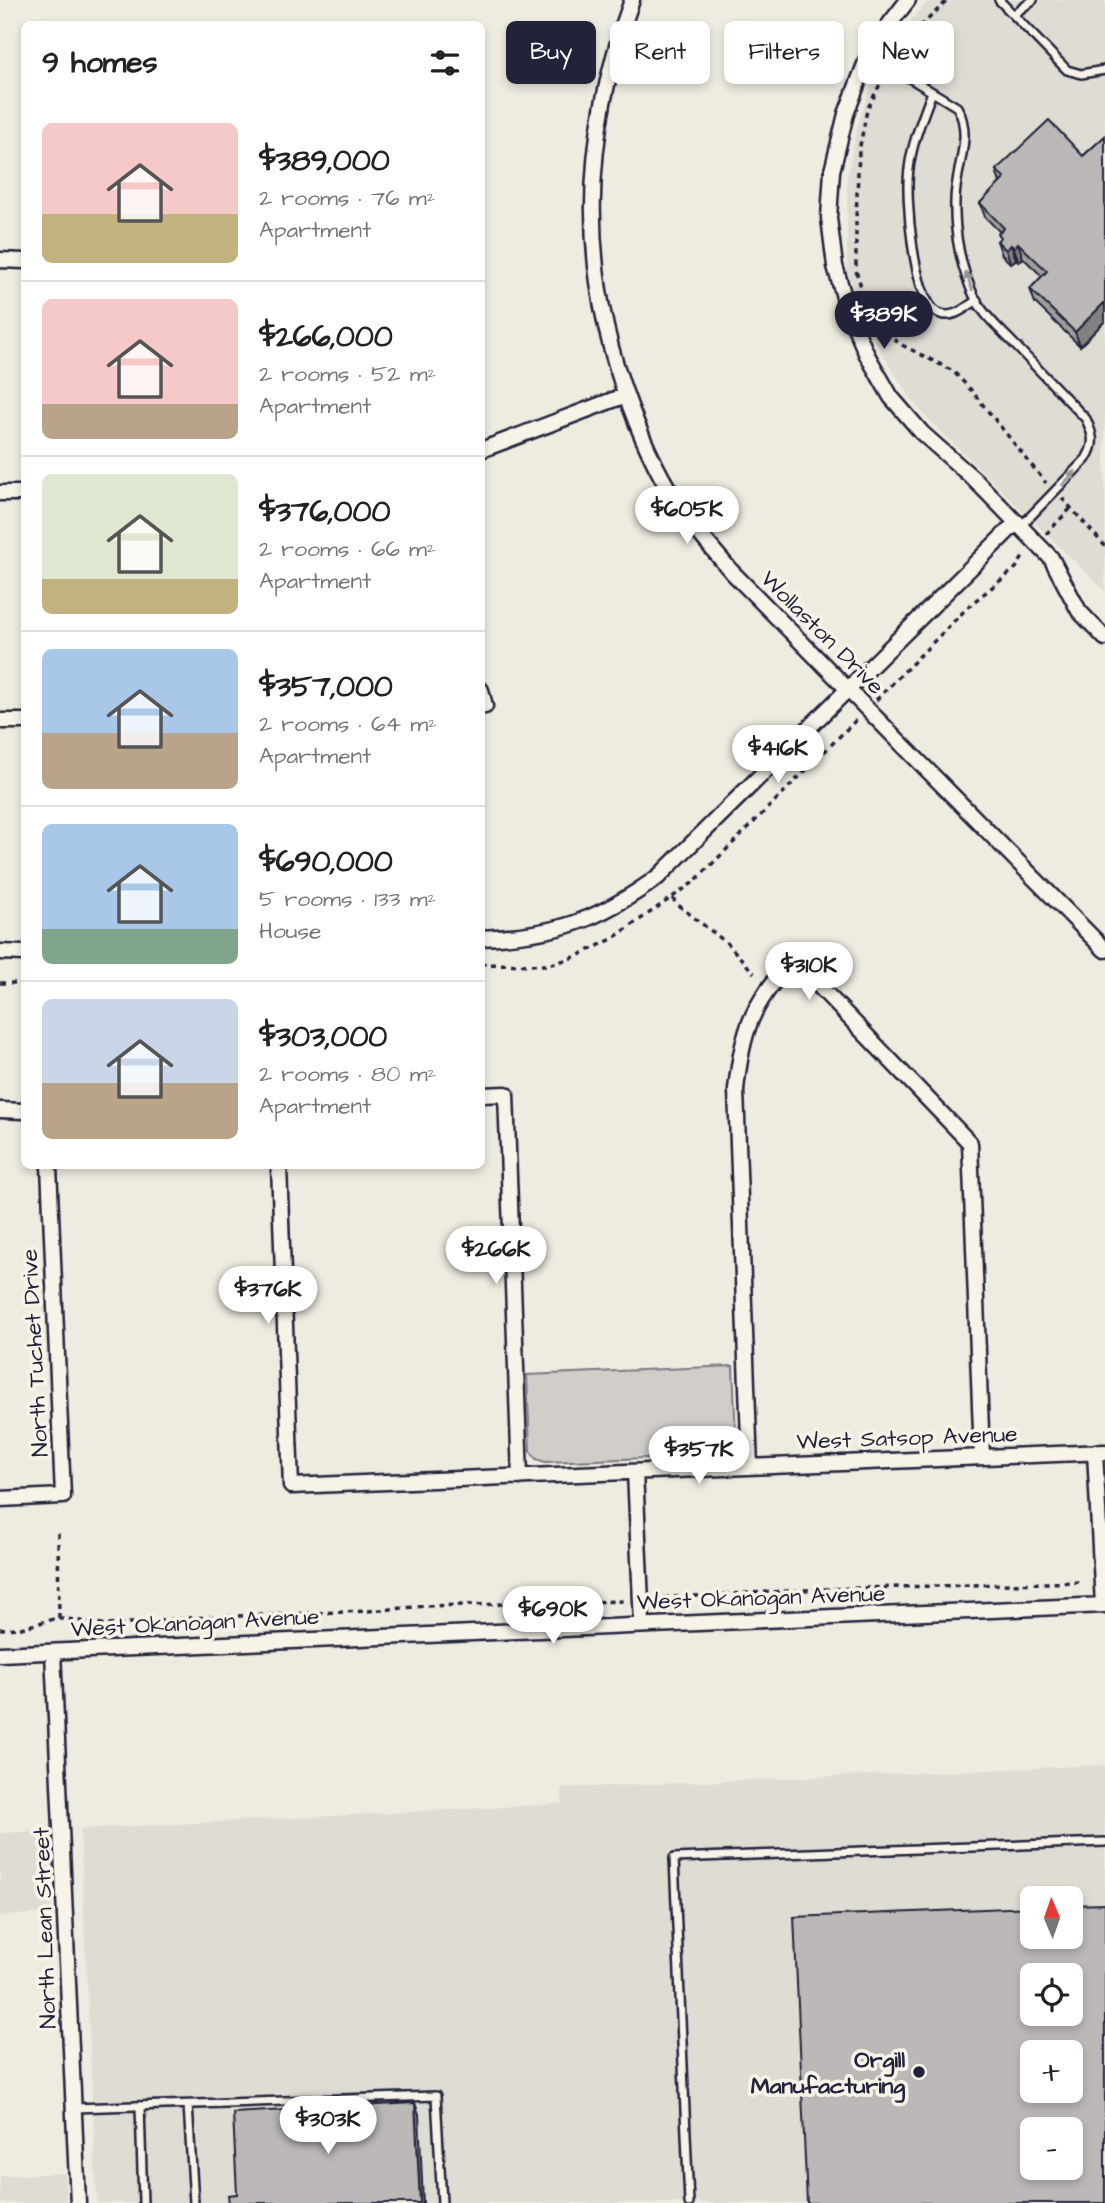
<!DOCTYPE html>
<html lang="en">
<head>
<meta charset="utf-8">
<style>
  :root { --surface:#fff; --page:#f2f2f2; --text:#222; --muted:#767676; --line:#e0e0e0; --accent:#22223b }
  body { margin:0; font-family:"Architects Daughter",sans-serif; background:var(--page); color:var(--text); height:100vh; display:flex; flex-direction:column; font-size:26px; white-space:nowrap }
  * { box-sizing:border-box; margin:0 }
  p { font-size:23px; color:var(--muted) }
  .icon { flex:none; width:38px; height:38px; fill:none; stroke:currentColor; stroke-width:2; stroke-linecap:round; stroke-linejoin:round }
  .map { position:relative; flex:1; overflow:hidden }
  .sheet { position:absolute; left:21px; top:21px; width:464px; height:1148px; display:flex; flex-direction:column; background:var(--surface); border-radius:10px; box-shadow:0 4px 10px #0003 }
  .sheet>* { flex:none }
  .top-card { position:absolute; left:506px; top:21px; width:494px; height:63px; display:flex; gap:14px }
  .needle { width:46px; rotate:358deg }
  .fabs { position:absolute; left:1020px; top:1886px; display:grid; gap:14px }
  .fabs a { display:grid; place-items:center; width:63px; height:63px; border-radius:10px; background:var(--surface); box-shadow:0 4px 10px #0003; font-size:35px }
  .price { position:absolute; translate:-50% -60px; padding:0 16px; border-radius:24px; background:#fff; color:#222; font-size:23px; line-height:46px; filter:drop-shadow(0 2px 4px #0008) }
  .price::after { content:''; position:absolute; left:50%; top:42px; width:21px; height:16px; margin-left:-10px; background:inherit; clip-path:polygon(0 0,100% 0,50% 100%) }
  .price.on { background:var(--accent); color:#fff }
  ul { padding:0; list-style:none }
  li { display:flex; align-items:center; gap:21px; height:175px; padding:0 21px }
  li+li { border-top:2px solid var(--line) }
  li span { display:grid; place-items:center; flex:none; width:196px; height:140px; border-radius:10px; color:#555 }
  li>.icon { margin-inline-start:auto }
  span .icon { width:84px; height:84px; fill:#fffc; stroke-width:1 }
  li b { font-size:30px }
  h2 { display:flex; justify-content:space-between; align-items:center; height:84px; padding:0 21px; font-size:30px }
  .tag { padding:0 24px; border-radius:10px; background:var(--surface); box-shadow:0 4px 10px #0003; font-size:24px; line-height:63px }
  .tag.on { background:var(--accent); color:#fff }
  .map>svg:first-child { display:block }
  .built { fill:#dfdcd4; fill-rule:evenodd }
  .green { fill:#d1cdc9; stroke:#7a7882; stroke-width:2 }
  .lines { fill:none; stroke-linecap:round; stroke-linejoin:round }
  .service-casing { stroke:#22223b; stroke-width:12 }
  .minor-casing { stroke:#22223b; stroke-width:19 }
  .path { stroke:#22223b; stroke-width:3.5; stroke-dasharray:5 5; stroke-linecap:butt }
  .service { stroke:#f7f3e8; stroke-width:7 }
  .minor { stroke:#f7f3e8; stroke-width:14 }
  .wall { fill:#a19e9d; stroke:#22223b; stroke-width:2 }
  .shaded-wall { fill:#838180; stroke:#22223b; stroke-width:2 }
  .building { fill:#bbb8b7; stroke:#22223b; stroke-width:2; fill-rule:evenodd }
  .oneway { fill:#97959a }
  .poi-dot { fill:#22223b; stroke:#f7f3e8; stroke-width:2.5 }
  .labels { text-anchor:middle; stroke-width:7; stroke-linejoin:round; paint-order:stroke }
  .street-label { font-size:23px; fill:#22223b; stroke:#f7f3e8 }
  .poi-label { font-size:23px; font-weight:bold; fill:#22223b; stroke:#f7f3e8; text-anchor:end }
</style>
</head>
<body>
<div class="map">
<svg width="1105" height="2203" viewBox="0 0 1105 2203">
  <rect width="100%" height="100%" fill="#eeebe1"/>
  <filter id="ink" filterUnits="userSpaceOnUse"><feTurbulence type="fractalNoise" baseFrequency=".0143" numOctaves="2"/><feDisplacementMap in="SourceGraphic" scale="14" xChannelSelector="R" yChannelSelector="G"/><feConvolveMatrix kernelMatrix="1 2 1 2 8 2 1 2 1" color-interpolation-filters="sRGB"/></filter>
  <g filter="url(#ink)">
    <path class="built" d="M929,0h176v591l-183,-178 -29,-41 -23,-40 -23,-61v-93l9,-47 16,-49 16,-35z
      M1105,1765v438h-1008l-17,-374 482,-25v-16zM1032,1899h39v38h-39zM1032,1976h39v38h-39zM1032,2053h39v38h-39zM1032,2130h39v38h-39z
      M47,1831l4,82 -51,3v-83z
      M65,2173l1,30h-66v-27z"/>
    <path class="green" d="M733,1366l3,74 -6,12 -7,3 -178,7 -9,-3 -6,-8 -3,-76z"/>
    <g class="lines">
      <g class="service-casing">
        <path id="service" d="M999,0l68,70 14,4 24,-4
          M1014,14l19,-14
          M870,54l87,53c17,29 -2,61 -2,94 -1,32 6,70 21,99 9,17 26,31 39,45 23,24 47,49 71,74 7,16 10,24 0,40l-65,67
          M932,92c-9,25 -20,50 -23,77 -4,26 4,132 29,144 14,7 27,-5 39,-13
          M188,2105l6,98
          M140,2106l3,97
          M74,2108l362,-12 6,107
          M689,2203l-15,-345 431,-16"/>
      </g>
      <g class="minor-casing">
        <path id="minor" d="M632,0c-50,136 -54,270 -2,406 13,35 30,73 52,104 15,22 33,42 50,62l373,378
          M908,0l-30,39 -11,20 -21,55 -14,57 -3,47 6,48 13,45 19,44 24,42 31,36 52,46 77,79 28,53 26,27
          M0,260l24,1
          M481,450l145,-55
          M0,493h24
          M481,690l4,16h-4
          M0,721h24
          M481,938c75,-3 117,-17 177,-61l359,-355
          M0,952l24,1
          M481,1095l25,-1 14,383
          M0,1110l24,1
          M279,1166l12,320 814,-34
          M1095,1452l8,153
          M750,1467l-14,-377c6,-60 16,-86 57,-131l177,184 12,314
          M635,1472l7,152
          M0,1499l63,-3 -14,-330
          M53,1652l25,551
          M0,1654l1105,-49"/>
      </g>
      <path class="path" d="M896,58l26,-33 26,-25
        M884,76l-17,34 -8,41 -3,67v53l11,34 14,25 21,15 51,26 18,19 75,93
        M1062,498l43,48
        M1046,534l25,-26
        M876,700l95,-96 45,-36 9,-14
        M672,898l6,7 50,39 26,29
        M481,964l67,1 27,-8 37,-18 82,-57 162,-162
        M0,983h24
        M58,1533l1,86
        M654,1598l171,-9 257,-7
        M0,1629l21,-1 33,-9h13l42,6 79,-7 180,-7 58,-5 199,-5"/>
      <use href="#service" class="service"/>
      <use href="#minor" class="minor"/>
    </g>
    <path class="wall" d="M1105,136v185l-25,25 -45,-43 -5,-14 12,-13 -19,-18 -4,4 -3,-3 -5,5 -9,-9 -5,-14 3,-3 -2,-4 2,-2 -15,-15 -5,-14 20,-20 -4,-13 87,-14z"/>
    <path class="shaded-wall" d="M1018,243l5,15 -4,4 -5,-14z
      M1011,245l5,14 -5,5 -5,-14z
      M1105,302v19l-25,25 -5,-14z
      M415,2103l4,11 4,89h-3z"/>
    <path class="building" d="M1049,120l34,36 22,-20v166l-30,30 -45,-43 17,-18 -29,-28 -4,5 -3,-3 -5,5 -9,-9 4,-4 -3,-3 6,-6 -24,-25 25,-25 -9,-8z
      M1105,1904v299h-298l-13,-286 238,-10v30h39v-32zM1032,1976h39v38h-39zM1032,2053h39v38h-39zM1032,2130h39v38h-39z
      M415,2103l5,100h-191l-1,-8 9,-1 -4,-81z"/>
    <defs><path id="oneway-solid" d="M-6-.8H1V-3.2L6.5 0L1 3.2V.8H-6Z" transform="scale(1.75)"/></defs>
    <g class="oneway">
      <use href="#oneway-solid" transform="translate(969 281) rotate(-110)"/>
      <use href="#oneway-solid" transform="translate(1069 478) rotate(-47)"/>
    </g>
  </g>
  <circle class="poi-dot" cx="919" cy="2072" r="7"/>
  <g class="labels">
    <g class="street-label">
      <text transform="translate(823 632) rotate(45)" y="8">Wollaston Drive</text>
      <text transform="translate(34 1353) rotate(-93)" y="8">North Tuchet Drive</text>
      <text transform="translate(907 1437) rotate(-2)" y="8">West Satsop Avenue</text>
      <text transform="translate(761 1597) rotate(-2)" y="8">West Okanogan Avenue</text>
      <text transform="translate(195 1622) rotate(-3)" y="8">West Okanogan Avenue</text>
      <text transform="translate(44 1928) rotate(-92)" y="8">North Lean Street</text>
    </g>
    <g class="poi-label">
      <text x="905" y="2067">Orgill<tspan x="905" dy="26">Manufacturing</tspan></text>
    </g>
  </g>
</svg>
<div class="fabs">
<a><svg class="needle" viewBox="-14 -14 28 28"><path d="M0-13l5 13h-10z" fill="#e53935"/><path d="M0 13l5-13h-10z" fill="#767676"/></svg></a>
<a><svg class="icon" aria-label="locate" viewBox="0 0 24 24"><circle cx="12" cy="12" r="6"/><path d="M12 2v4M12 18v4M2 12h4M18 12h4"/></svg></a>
<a>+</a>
<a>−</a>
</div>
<b class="price on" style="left:884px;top:351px">$389K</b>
<b class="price" style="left:687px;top:546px">$605K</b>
<b class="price" style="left:778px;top:785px">$416K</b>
<b class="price" style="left:809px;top:1002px">$310K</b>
<b class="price" style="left:496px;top:1286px">$266K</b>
<b class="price" style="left:268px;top:1326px">$376K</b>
<b class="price" style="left:699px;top:1486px">$357K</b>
<b class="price" style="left:553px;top:1646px">$690K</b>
<b class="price" style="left:328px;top:2156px">$303K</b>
<div class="top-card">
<a class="tag on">Buy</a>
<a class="tag">Rent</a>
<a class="tag">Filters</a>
<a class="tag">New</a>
</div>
<section class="sheet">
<h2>9 homes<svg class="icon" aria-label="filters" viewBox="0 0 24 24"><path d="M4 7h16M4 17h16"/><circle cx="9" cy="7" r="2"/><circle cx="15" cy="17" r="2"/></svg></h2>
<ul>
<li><span style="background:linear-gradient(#f6c9c9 65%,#c2b280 0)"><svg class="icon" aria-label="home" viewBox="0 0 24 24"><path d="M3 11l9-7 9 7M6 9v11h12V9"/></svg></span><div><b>$389,000</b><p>2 rooms · 76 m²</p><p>Apartment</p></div></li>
<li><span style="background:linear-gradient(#f6c9c9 75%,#b9a48a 0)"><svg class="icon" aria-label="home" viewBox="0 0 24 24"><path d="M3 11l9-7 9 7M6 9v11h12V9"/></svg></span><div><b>$266,000</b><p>2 rooms · 52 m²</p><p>Apartment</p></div></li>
<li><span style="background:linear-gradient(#dfe7d0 75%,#c2b280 0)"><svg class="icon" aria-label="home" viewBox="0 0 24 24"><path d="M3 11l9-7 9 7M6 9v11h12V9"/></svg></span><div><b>$376,000</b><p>2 rooms · 66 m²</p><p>Apartment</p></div></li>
<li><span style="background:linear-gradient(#a9c7e8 60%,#b9a48a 0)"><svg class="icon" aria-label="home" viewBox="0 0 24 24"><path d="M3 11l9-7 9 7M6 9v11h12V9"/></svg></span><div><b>$357,000</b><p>2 rooms · 64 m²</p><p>Apartment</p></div></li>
<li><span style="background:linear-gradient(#a9c7e8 75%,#7fa58c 0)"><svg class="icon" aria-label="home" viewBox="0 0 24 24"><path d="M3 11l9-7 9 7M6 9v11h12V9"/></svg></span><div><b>$690,000</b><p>5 rooms · 133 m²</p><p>House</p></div></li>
<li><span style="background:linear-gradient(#c9d6e8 60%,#b9a48a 0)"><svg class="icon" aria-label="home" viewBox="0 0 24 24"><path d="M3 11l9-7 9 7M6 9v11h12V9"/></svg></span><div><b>$303,000</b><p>2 rooms · 80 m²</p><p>Apartment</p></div></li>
</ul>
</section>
</div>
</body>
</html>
